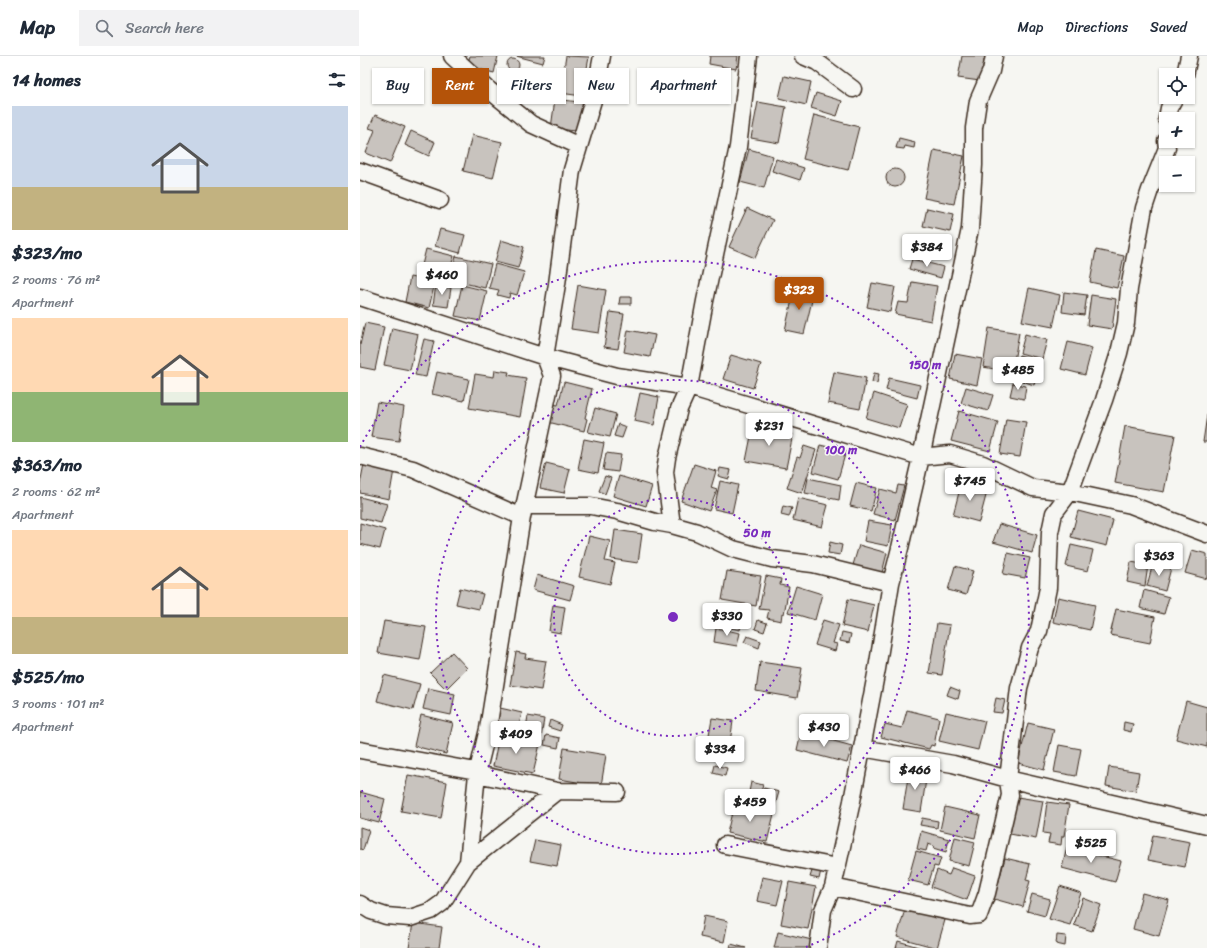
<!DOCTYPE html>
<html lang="en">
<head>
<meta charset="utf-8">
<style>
  :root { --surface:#fff; --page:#f2f2f3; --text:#1f2937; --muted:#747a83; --line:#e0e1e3; --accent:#b45309 }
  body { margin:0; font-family:Sriracha,sans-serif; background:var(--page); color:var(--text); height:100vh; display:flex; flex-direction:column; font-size:15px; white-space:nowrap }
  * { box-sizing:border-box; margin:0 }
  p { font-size:13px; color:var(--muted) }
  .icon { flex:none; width:22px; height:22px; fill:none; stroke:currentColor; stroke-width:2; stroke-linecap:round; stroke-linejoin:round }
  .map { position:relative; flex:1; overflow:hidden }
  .details { display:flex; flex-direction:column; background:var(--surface); width:360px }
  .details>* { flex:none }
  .top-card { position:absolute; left:12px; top:12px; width:380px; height:36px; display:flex; gap:8px }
  .buttons { position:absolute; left:799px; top:12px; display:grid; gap:8px }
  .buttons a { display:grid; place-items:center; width:36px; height:36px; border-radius:0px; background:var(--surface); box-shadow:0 1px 3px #0004; font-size:20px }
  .price { position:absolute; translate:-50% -34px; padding:0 9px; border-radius:4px; background:#fff; color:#222; font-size:13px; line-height:26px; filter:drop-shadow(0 1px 2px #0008) }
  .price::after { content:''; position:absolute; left:50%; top:24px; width:12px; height:9px; margin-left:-6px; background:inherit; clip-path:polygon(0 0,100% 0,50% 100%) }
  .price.current { background:var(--accent); color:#fff }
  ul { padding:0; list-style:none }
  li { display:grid; align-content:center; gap:8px; height:212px; padding:0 12px }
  li span { display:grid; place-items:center; height:124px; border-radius:0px; color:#555 }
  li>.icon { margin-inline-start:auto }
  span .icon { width:72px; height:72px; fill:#fffc; stroke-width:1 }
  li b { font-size:17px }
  h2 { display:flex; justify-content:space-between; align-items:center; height:48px; padding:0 12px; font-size:17px }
  .chip { padding:0 14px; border-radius:0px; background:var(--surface); box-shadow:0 1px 3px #0004; font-size:14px; line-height:36px }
  .chip.current { background:var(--accent); color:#fff }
  header { display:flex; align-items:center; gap:24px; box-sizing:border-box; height:56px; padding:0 20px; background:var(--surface); border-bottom:1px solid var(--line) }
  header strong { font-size:19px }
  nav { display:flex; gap:22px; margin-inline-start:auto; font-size:14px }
  .search { width:280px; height:36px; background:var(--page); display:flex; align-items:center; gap:10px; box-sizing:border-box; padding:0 14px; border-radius:0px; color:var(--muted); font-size:15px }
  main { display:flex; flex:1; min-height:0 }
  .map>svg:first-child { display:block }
  .building { fill:#c8c3be; stroke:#3b2a1e }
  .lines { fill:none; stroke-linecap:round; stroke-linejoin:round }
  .minor-casing { stroke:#3b2a1e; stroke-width:19 }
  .minor { stroke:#f6f6f2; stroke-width:16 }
  .ring { fill:none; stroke:#7b2cbf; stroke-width:2; stroke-dasharray:2 4 }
  .centre { fill:#7b2cbf; stroke:#f6f6f2; stroke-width:2 }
  .ring-label { font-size:12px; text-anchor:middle; font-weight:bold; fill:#7b2cbf; stroke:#f6f6f2; stroke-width:3; stroke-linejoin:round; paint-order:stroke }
</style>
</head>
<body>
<header>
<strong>Map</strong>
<div class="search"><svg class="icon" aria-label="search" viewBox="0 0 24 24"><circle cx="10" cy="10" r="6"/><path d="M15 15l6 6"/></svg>Search here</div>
<nav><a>Map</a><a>Directions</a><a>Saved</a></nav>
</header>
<main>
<section class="details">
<h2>14 homes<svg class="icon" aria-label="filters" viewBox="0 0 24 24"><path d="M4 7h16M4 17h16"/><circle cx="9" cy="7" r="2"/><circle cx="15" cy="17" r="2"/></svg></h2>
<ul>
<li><span style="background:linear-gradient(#c9d6e8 65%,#c2b280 0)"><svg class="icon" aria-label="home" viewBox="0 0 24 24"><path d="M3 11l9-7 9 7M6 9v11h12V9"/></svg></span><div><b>$323/mo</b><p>2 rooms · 76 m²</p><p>Apartment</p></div></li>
<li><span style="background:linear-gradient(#ffd9b3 60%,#8fb573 0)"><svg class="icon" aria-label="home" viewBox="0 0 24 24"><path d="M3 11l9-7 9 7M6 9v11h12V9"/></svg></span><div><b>$363/mo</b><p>2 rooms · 62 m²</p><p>Apartment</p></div></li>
<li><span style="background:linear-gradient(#ffd9b3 70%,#c2b280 0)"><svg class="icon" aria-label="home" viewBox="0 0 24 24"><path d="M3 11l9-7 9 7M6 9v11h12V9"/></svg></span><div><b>$525/mo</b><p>3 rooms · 101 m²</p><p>Apartment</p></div></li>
</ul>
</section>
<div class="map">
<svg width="847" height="892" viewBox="0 0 847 892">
  <rect width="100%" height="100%" fill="#f6f6f2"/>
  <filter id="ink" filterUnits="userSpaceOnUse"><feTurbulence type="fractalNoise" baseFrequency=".025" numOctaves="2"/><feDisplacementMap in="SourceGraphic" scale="8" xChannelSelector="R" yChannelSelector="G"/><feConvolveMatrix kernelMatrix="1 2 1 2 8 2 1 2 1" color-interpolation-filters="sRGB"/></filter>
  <g filter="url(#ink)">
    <path class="building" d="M110,0h28l-4,17 -27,-7z
      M156,0h29l-2,7z
      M206,0l23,1 -7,39 -22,-3z
      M350,0h28l-2,13 -27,-5z
      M602,0h23l-5,25 -22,-3z
      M147 9a6 6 0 1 1 12 0a6 6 0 1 1-12 0Z
      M142,16l26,5 -2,11 -26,-6z
      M424,20l27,6 -5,23 -27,-7z
      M456,37l26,8 -5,15 -26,-8z
      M195,43l32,4 -4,29 -32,-4z
      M398,46l28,5 -7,36 -28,-5z
      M15,59l30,12 -15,36 -24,-10 9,-23 -6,-2z
      M454,59l45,12 -11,43 -45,-11z
      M51,75l24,11 -6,14 -24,-11z
      M112,79l30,7 -9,36 -30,-7z
      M539,82l16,4 -1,6 -9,-2 -1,3 -8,-1z
      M389,93l24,7 -9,32 -24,-6z
      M574,94l30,6 -10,48 -30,-6z
      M416,103l28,9 -4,12 -28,-9z
      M526 122a9 9 0 1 1 18 0a9 9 0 1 1-18 0Z
      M387,152l26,12 -18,38 -26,-11z
      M567,152l27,6 -4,18 -27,-6z
      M80,173l25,6 -5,18 -25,-7z
      M141,184l23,7 -6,21 -23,-6z
      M66,193l28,7 -5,17 -15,-4 -1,3 -12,-3z
      M736,194l28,6 -7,32 -27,-6z
      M96,200l35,8 -6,24 -34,-8z
      M552,203l32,8 -3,11 -32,-9z
      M135,208l29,8 -7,23 -7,-2 -1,5 -12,-3 2,-5 -10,-2z
      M50,221l25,5 -6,26 -24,-6z
      M552,226l25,4 -6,35 -36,-7 3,-12 10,1z
      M512,227l23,4 -5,25 -23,-5z
      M76,229l15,3 -3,19 -15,-2z
      M102,229l25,6 -7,30 -25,-5z
      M218,229l28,5 -7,43 -28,-4z
      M435,231l19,5 -10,42 -19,-4z
      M669,232l31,7 -7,32 -31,-6z
      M704,236l23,3 -3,20 -22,-3z
      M731,239l25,4 -4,30 -25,-4z
      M260,241h11v7h-12z
      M250,256l14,2 -6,35 -14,-2z
      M5,267l19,4 -9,43 -15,-3v-22z
      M32,272l26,6 -8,36 -26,-5z
      M629,272l30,5 -7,39 -29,-5z
      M268,274l27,5 -5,22 -26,-5z
      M665,278l22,6 -5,19 -22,-6z
      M64,283l10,2 -8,36 -11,-2z
      M708,286l24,6 -7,27 -24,-6z
      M595,298l27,5 -5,26 -27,-6z
      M371,299l30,9 -8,24 -30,-9z
      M659,299l22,6 -7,24 -21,-7z
      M135,314l14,2 -1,3 18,3 -1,5h1l-6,34 -51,-9 6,-34 19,3z
      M77,316l32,7 -5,22 -32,-7z
      M474,316l32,6 -6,31 -32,-6z
      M514,317l5,1 -2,9 -5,-1z
      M529,322l31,7 -3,13 -31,-8z
      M204,326l28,7 -7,29 2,1 -3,12 -36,-9 4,-18 6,1z
      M653,327l13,3 -2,13 -14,-3z
      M606,331l27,8 -5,16 -27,-8z
      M280,337l19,4 -5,28 -20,-4z
      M514,337l33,11 -8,24 -33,-10z
      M17,346l27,5 -5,34 -28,-4z
      M235,352l21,6 -6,23 -22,-5z
      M599,355l39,11 -8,29 -39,-10z
      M847,359v27h-4z
      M646,363l20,3 -6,35 -20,-3z
      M258,368l8,3 -4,11 -8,-2z
      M393,370l40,8 -7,34 -40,-7z
      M765,370l50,9 -11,57 -49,-9z
      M224,383l20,4 -6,30 -20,-4z
      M460,389l26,6 -8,28 -25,-7z
      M444,390l12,4 -14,43 -15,-5 10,-31 3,1z
      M246,397l15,2 -3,17 -15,-2z
      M186,407l24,6 -6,24 -24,-5z
      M4,408l30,6 -5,29 -29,-6v-9z
      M334,408l22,7 -5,17 6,2 -8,21 -28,-10z
      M360,412l11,2 -2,9 -11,-3z
      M245,420l6,2 -6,16 -6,-3z
      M259,420l33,10 -6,20 -33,-10z
      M448,422l33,7 -2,15 -34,-7z
      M360,425l18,4 -6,28 -18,-4z
      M602,425l26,7 -9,34 -26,-7z
      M496,427l21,5 -6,23 -21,-5z
      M538,429l6,1 -9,34 -22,-6 7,-25 16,4z
      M0,441l27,7 -6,19 -21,-5z
      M438,442l30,7 -6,22 -29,-7z
      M423,450l9,2 -3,9 -8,-2z
      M718,455l35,9 -6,26 -36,-9z
      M508,465l24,4 -4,21 -24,-5z
      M0,467l25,7 -5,19 -20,-5z
      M639,468l38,11 -5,18 -39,-11z
      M255,474l27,4 -4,29 -27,-4z
      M229,480l21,5 -5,20 10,2 -5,21 -31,-7z
      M470,486l12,3 -2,10 -12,-2z
      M499,489l28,8 -5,20 -29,-8z
      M711,489l22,5 -5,21 -22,-5z
      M832,494l15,4v25l-22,-6z
      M648,497l22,5 -5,20 -22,-4z
      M771,506l17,3 -3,21 -18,-4z
      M793,507l18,5 -6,23 -18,-5z
      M595,510l18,5 -7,24 -18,-5z
      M367,515l34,5 -5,30 -34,-6z
      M177,519l37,11 -4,14 -37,-10z
      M406,520l15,3 -1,6 9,2 -5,27 -2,-1 -1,8 -14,-3 2,-8 -10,-1z
      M436,530l26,8 -7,26 -27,-8z
      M100,532l23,6 -4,15 -23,-5z
      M784,534l25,7 -5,17 -24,-6z
      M698,541l37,8 -5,25 -37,-8z
      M488,543l26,6 -6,27 -26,-6z
      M193,549l12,2 -4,26 -12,-2z
      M359,550l25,5 -4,19 -25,-5z
      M756,553l39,8 -5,26 -40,-8z
      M398,564l9,3 -3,9 -9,-3z
      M463,564l16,5 -6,18 4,1 -2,7 -20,-6z
      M24,565l42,6 -6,33 -42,-7z
      M577,567l13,2 -8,50 -13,-2z
      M356,572l24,5 -3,13 -23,-4z
      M482,576l9,2 -2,9 -9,-2z
      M387,580l14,5 -2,7 -15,-6z
      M92,596l15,16 -21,21 -16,-16z
      M156,596l10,2 -1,4 21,3 -5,29 -31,-5z
      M400,606l42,6 -5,30 -41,-7z
      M24,619l36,9 -7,26 -36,-9z
      M590,631l10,4 -2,8 -11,-4z
      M68,632l27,6 -4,21 -28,-6z
      M636,642l9,2 -3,13 -9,-1z
      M826,645l21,6v40l-31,-8z
      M140,652l22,5 -5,20 -22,-6z
      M547,654l32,8 -5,28 -3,-1 -2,4 -48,-12 4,-13 17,4z
      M586,656l39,9 -7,29 -39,-9z
      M61,659l32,8 -7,31 -32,-8z
      M168,660l16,3 -3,18 -16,-3z
      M352,662l21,3 -4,29 -22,-4z
      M190,664l12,5 -2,6 -12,-4z
      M764,666l9,2 -2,8 -8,-2z
      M668,667l26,6 -10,41 -26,-7z
      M441,676l51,14 -5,17 -50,-13z
      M186,679l14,3 -2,10 -14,-3z
      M139,680l41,8 -7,30 -40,-8z
      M699,689l22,4 -5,27 -22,-4z
      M204,692l42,7 -5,31 -42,-7z
      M355,709l12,3 -2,8 -12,-3z
      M749,711l30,5 -3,19 -30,-5z
      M549,715l18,2 -6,39 -18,-3z
      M48,719l39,7 -6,36 -40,-7z
      M391,726l12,3 -3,10 -11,-3z
      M404,732l15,4 -6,20 -15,-4z
      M0,736l25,7 -6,24 -19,-5z
      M657,741l26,4 -7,38 -26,-5z
      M687,746l22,3 -5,31h-2l-1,9 -13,-2 2,-9 -7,-1z
      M374,748l40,10 -7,28 -40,-9z
      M585,751l35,8 -5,23 -35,-8z
      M562,762l16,3 -1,7 -17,-3z
      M0,771l9,3 -6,20 -3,-1z
      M561,775l28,8 -3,13 -13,-4 1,-2 -6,-2 -2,7 -9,-2z
      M793,779l37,7 -5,25 -37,-7z
      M595,781l20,5 -6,24 -20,-5z
      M175,784l26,5 -4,21 -27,-5z
      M707,791l54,14 -6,21 -53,-14z
      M556,795l25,7 -3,9 -4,-1 -6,19 -20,-5z
      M645,802l25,6 -4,16 4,1 -7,26 -29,-8z
      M453,812l8,2 -2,9 -9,-2z
      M592,812l23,8 -8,24 -36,-13 6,-17 12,5z
      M402,821l21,4 -6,24 -20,-4z
      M429,826l27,5 -8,42 -27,-5z
      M700,830l21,7 -11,32 -21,-6z
      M782,837l27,7 -10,36 -26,-7z
      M672,838l18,5 -5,17 -18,-5z
      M723,842l18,7 -9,26 -18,-6z
      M545,853l40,11 -8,28 -40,-11z
      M344,860l24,5 -4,21 -24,-5z
      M53,867l29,4 -3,21h-30z
      M418,876l34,8 -2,8h-36z
      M697,879l9,1 -1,10 -9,-2z
      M538,885l24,7h-26z
      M371,888l15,4h-16z"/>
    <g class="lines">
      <g class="minor-casing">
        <path id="minor" d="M92,0l37,34 42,34 48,22
          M389,0l-11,91 -33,154 -16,86 -10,22 -12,49 -2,14 7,53 25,7 36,17 39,10 41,5 78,19
          M443,0l14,6 36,27
          M825,19l4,-19
          M807,63l2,-11 6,-11
          M0,115l80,29
          M0,241l185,60 72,19 72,11 232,70 29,-3 33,10 50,24 37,4 61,13 76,29
          M0,400l53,13 109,48
          M165,450h66l26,5 38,11 17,3
          M502,692l91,16 55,15 199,46
          M0,694l116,21 1,3 80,17 60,1
          M365,789l112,22
          M108,806l9,-88 11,-45 34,-212 30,-141 -7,-19 12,-73 15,-114 22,-73 8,-41
          M473,831l137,29 9,-1 8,-22 23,-98 -2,-16 11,-91 11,-40 9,-17 9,-43 2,-56 4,-19 16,-21 34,-92 15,-47 7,-30 3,-34 15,-81 6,-18 17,-42 -1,-7
          M0,848l11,7 15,5 24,2 21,-7 11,-8 26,-41 89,-71
          M458,892l5,-38 10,-23 19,-86 25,-132 14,-86 9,-35 21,-91 49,-228 4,-64v-37l4,-27 13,-30 3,-15"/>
      </g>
      <use href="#minor" class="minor"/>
    </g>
  </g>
  <g class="ring">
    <circle cx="313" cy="561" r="119"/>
    <circle cx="313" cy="561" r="237"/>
    <path d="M180 891A356 356 0 0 1 0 731M0 391A356 356 0 1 1 446 891"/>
  </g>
  <circle cx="313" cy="561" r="6" class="centre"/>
  <g class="ring-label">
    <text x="565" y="313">150 m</text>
    <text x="481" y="398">100 m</text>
    <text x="397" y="481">50 m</text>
  </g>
</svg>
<div class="buttons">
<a><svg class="icon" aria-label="locate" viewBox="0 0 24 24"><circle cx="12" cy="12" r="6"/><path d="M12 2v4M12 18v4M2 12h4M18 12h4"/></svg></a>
<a>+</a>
<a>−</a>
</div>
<b class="price" style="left:567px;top:212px">$384</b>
<b class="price" style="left:82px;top:240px">$460</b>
<b class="price current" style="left:439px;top:255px">$323</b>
<b class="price" style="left:658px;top:335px">$485</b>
<b class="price" style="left:409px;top:391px">$231</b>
<b class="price" style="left:610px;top:446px">$745</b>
<b class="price" style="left:799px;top:521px">$363</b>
<b class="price" style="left:367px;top:581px">$330</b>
<b class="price" style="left:464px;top:692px">$430</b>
<b class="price" style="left:156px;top:699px">$409</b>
<b class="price" style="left:360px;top:714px">$334</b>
<b class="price" style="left:555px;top:735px">$466</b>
<b class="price" style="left:390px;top:767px">$459</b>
<b class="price" style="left:731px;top:808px">$525</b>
<div class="top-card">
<a class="chip">Buy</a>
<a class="chip current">Rent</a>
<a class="chip">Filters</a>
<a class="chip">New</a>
<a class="chip">Apartment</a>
</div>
</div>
</main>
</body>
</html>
